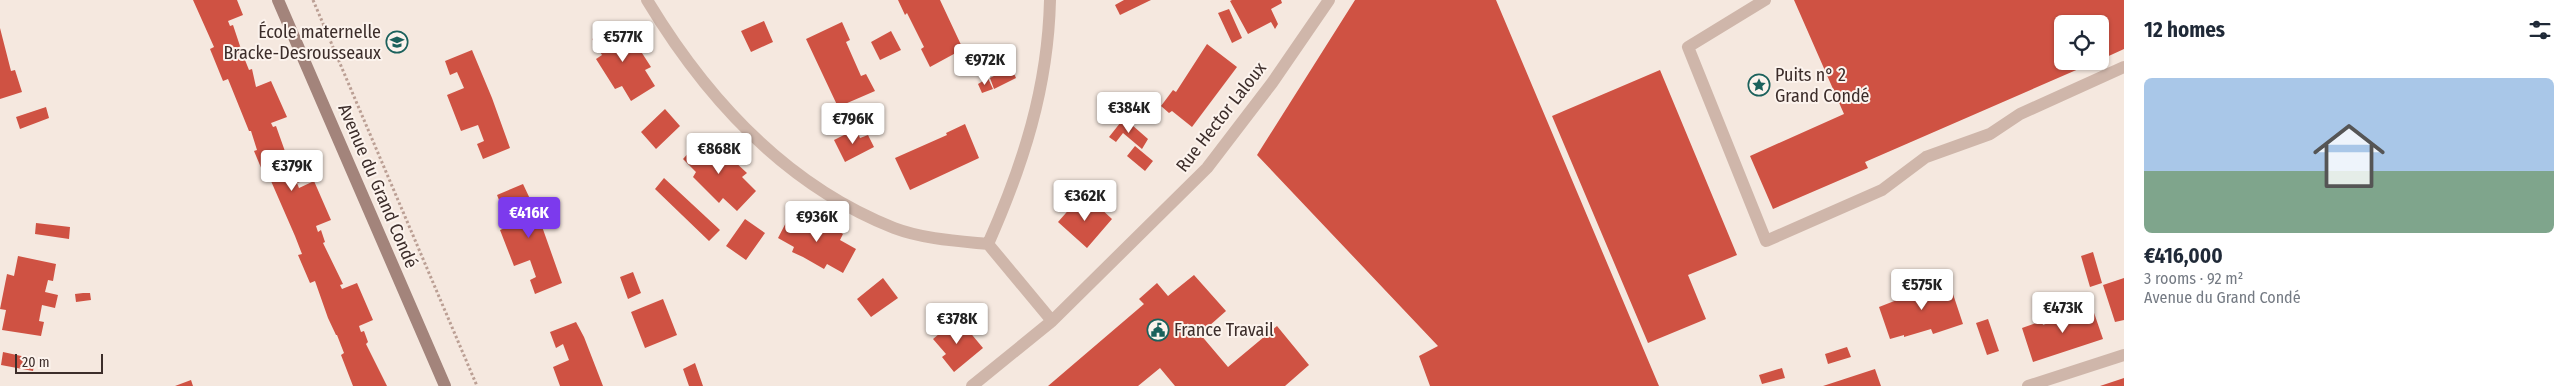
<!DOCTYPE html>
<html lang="en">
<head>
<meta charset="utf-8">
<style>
  :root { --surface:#fff; --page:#f2f2f3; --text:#1f2937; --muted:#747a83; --line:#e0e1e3; --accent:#7c3aed }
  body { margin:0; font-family:"Fira Sans Condensed",sans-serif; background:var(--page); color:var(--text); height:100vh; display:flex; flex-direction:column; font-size:19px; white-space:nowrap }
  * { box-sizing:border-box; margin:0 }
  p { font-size:16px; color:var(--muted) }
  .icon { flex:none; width:28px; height:28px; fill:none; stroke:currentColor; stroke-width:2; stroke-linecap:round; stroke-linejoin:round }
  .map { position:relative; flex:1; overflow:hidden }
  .sheet { display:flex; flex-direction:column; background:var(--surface); width:450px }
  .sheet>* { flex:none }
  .tools { position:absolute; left:2054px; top:15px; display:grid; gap:10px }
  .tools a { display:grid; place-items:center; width:55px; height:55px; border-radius:8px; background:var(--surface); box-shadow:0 1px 4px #0004; font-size:25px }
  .scale { position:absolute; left:15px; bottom:12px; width:88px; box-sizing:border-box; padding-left:5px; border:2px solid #3c2d2a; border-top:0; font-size:14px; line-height:18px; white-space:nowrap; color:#3c2d2a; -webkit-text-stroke:4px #fcf3ed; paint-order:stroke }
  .price { position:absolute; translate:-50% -42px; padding:0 11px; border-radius:5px; background:#fff; color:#222; font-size:16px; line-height:32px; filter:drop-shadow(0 1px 2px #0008) }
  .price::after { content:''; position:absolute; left:50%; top:30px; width:15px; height:11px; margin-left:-8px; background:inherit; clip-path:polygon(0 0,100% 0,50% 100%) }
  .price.current { background:var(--accent); color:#fff }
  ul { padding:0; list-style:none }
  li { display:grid; align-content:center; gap:10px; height:265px; padding:0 20px }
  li+li { border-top:1px solid var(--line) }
  li span { display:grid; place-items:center; height:155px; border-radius:8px; color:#555 }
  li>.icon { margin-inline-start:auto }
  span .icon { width:90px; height:90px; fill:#fffc; stroke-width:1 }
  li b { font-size:21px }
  h2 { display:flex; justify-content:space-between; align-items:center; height:60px; padding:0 20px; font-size:21px }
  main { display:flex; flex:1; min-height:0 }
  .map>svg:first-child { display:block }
  .building { fill:#cf5243 }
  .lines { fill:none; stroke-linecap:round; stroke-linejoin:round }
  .path { stroke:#bb9f94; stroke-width:3; stroke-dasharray:2.5 2.5; stroke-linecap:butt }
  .lane { stroke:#cfb6aa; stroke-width:12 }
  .street { stroke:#cfb6aa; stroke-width:12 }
  .secondary { stroke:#a3847b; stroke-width:12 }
  .labels { text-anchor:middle; stroke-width:4; stroke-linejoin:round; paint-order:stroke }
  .poi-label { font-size:18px; fill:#3c2d2a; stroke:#fcf3ed; text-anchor:start }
  .street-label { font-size:18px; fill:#3c2d2a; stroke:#fcf3ed }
</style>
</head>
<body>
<main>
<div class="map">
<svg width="2124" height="386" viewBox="0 0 2124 386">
  <rect width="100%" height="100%" fill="#f5e8df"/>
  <path class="building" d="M193,0h44l6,15 -15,6 2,5 3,-1 10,30 6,15 3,-1 4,18 15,-6 16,36 -16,6 2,4 3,-1 16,45 2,-1 6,12 -3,1 2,5 15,-7 17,39 -15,6 2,6 3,-2 4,12 -2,1 20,41 -3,1 2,4 15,-6 16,37 -14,6 2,6 3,-1 4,11 -2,2 21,42h-34l-12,-31 3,-2 -7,-18h-1l-8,-17 -13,-37 -5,2 -12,-28 4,-1 -7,-18 -24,-55 -4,1 -13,-31 3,-1 -6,-19h-2l-21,-52 -5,2 -13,-32 4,-2z
    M898,0h42l23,49 -33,18 -9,-18 3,-2 -17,-34 -2,2z
    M1124,0h27l-31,15 -5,-10z
    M1232,0h49l1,3 -11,6 7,15 -3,5 -4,-7 -23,12 -18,-33z
    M1355,0h141l163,386h-229l-11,-30 19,-10 -181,-191z
    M1794,0h330v49l-24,11v-36h-38v37h35l-232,101 3,6 -95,41 -23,-53 94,-42z
    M1229,9l13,29 -10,5 -14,-30z
    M764,21l9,21 -22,10 -10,-21z
    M842,22l8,18 -4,2 15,34 5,-2 9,17 -37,16 -32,-68z
    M615,24l10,16 6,-4 20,31 -6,3 10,16 -24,15 -9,-15 -7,3 -19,-30 6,-4 -10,-16z
    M0,28l11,43 4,-1 7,22 -22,7z
    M891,31l10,19 -21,10 -9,-18z
    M1207,44l30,23 -45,60 -20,-16 -3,2 -8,-7 12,-16 3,2z
    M472,50l20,48 18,50 -27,11 -6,-15 7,-3 -6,-16 -17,6 -14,-36 17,-7 -7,-16 -7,3 -5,-14z
    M1005,55l5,11 -22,10 -5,-10z
    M1011,67l5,11 -22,11 -4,-11z
    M1660,70l77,185 -49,20 18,44 -58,24 -96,-227z
    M988,78l5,11 -11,4 -4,-9z
    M46,107l3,11 -29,11 -4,-12z
    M665,109l15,17 -24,23 -15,-17z
    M1124,118l24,21 -6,10 -19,-16 -7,9 -7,-5z
    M965,124l14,34 -69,32 -15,-32 52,-23 -1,-2z
    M856,129l4,9 8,-3 6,12 -29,15 -11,-22z
    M701,139l14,13 4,-5 28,26 -5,4 14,14 -19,20 -14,-13 -4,5 -26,-26 3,-5 -13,-13z
    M1135,146l18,15 -8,10 -18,-15z
    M664,178l56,52 -11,11 -54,-52z
    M523,184l16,34 23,65 -27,11 -5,-14 6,-3 -6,-17 -16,6 -14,-36 16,-7 -6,-16 -7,3 -6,-15z
    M1080,197l14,12 4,-3 14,13 -25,29 -29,-26z
    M791,213l17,9 3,-6 32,18 -3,6 16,9 -13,24 -16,-9 -3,5 -21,-12 -11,-5 2,-5 -16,-9z
    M745,219l20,14 -19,27 -20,-14z
    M36,223l34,4 -1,12 -34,-5z
    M2093,252l9,31 -12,4 -9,-31z
    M18,256l38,8 -3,17 -5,-1 -3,12 13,3 -3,13 -13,-3 -3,16 5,1 -3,14 -39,-6 4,-20 -6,-1 7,-35 7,2z
    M633,272l8,21 -13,6 -8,-22z
    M1194,275l32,36 -26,23 28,33 49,-41 32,39 -24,21h-110l-15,-18 -22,18h-90l96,-82 -5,-5 18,-16 11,13z
    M883,278l15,20 -27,19 -14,-18z
    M2124,278v42l-9,2 -12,-37z
    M1948,279l15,45 -30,10 -2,-5 -27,8v-2l-14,4 -11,-32 23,-9 -1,-4z
    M83,293h7l1,7 -15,2 -1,-8z
    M663,299l14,36 -32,13 -14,-36z
    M2091,304l12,35 -70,23 -11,-34 20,-7 1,4 32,-12 -2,-3z
    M958,318l25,30 -29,24 -12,-15 4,-3 -13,-15z
    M1988,319l11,32 -12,4 -11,-32z
    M576,322l8,15 19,49h-43l-7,-19 16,-7 -6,-16 -7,4 -6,-16z
    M1847,347l4,10 -23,7 -3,-10z
    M3,352l32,7 -2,12 -32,-6z
    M695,363l8,23h-14l-6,-17z
    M1782,368l3,10 -23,6 -3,-9z
    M1875,369l6,17h-58z
    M2124,378v8h-24z
    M191,380l2,6h-18z"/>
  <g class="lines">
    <path class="path" d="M313,0l164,386"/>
    <path class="lane" d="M1765,0l-77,47 78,194 116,-51 44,-33 64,-23 30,-20 104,-47"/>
    <path class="street" d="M647,0c59,98 138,185 247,228 29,11 63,13 94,16
      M1050,0c-2,88 -27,165 -62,244l64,77
      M972,386l80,-65 155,-153 65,-85 57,-83
      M2028,386l96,-31"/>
    <path class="secondary" d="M278,0l167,386"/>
  </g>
  <defs>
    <g id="school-ring" transform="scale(1.125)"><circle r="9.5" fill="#fcf3ed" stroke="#1b615c" stroke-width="1.5"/><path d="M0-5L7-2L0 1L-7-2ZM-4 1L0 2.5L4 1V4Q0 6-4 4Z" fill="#1b615c"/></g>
    <g id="sight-ring" transform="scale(1.125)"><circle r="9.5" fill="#fcf3ed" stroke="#1b615c" stroke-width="1.5"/><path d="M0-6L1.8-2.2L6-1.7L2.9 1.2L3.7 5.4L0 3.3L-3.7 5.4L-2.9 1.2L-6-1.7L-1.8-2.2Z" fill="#1b615c"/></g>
    <g id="civic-ring" transform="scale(1.125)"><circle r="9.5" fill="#fcf3ed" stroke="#1b615c" stroke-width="1.5"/><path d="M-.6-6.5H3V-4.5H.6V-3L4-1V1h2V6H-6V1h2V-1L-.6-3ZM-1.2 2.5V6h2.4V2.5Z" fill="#1b615c"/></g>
  </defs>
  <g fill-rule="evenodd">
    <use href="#school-ring" x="397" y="42"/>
    <use href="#sight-ring" x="1759" y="85"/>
    <use href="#civic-ring" x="1158" y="330"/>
  </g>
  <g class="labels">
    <g class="poi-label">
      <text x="381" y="38" text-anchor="end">École maternelle<tspan x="381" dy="21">Bracke-Desrousseaux</tspan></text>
      <text x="1775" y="81">Puits n° 2<tspan x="1775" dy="21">Grand Condé</tspan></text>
      <text x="1174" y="336">France Travail</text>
    </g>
    <g class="street-label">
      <text transform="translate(1221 117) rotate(-52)" y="6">Rue Hector Laloux</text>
      <text transform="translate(378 186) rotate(67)" y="6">Avenue du Grand Condé</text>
    </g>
  </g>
</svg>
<div class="tools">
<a><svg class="icon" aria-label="locate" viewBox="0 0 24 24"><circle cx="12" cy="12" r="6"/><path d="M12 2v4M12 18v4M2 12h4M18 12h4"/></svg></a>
</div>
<div class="scale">20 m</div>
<b class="price" style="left:623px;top:63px">€577K</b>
<b class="price" style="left:985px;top:86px">€972K</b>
<b class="price" style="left:1129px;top:134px">€384K</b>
<b class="price" style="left:853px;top:145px">€796K</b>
<b class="price" style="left:719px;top:175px">€868K</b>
<b class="price" style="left:292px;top:192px">€379K</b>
<b class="price" style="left:1085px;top:222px">€362K</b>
<b class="price current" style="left:529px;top:239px">€416K</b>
<b class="price" style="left:817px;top:243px">€936K</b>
<b class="price" style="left:1922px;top:311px">€575K</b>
<b class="price" style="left:2063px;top:334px">€473K</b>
<b class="price" style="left:957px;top:345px">€378K</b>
</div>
<section class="sheet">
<h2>12 homes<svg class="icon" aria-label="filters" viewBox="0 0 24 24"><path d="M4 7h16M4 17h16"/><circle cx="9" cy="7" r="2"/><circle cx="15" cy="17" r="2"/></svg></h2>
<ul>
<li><span style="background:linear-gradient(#a9c7e8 60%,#7fa58c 0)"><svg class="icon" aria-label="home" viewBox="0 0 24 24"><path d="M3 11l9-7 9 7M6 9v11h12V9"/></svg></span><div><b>€416,000</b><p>3 rooms · 92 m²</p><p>Avenue du Grand Condé</p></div></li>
</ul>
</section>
</main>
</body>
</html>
